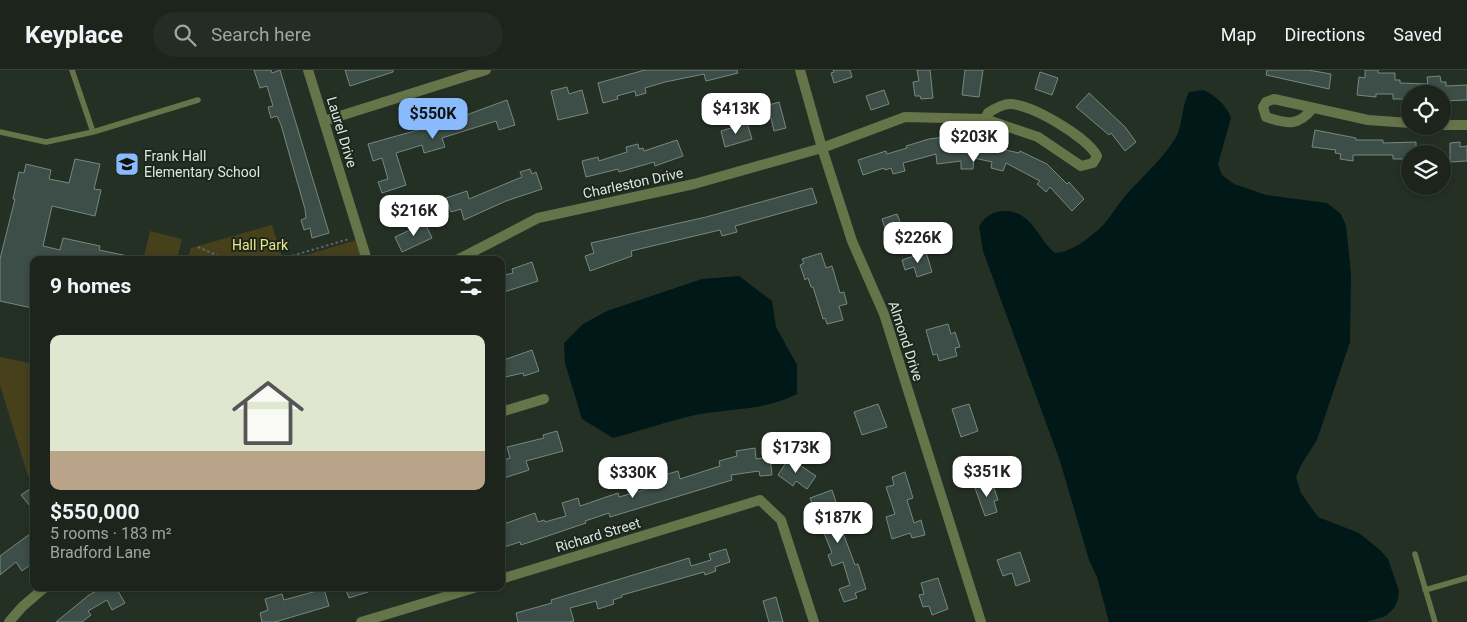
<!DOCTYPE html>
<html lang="en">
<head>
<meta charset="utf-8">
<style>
  :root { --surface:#1c241c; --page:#252c25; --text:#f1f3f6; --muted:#a0a4a3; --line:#3a413b; --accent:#89bafc }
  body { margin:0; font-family:Roboto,sans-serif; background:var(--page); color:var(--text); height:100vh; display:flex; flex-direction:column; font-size:19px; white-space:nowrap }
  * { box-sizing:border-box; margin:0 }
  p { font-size:16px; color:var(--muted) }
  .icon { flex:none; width:28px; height:28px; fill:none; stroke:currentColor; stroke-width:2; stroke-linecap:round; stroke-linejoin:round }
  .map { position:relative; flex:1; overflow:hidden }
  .sheet { position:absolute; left:30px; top:186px; width:475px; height:335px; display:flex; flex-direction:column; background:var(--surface); border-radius:10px; box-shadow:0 2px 8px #0003,0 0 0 1px var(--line) }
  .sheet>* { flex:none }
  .controls { position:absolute; left:1401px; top:15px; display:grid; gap:10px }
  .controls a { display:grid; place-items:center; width:50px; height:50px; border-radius:50%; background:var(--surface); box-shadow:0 2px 8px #0003,0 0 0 1px var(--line); font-size:25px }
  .price { position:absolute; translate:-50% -42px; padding:0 11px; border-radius:10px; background:#fff; color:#222; font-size:16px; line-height:32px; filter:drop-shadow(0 1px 2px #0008) }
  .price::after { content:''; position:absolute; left:50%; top:30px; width:15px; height:11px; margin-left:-8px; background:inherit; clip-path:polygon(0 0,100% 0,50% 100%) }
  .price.selected { background:var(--accent); color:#111 }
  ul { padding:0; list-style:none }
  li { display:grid; align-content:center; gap:10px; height:265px; padding:0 20px }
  li span { display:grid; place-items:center; height:155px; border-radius:10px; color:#555 }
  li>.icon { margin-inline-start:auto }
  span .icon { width:90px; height:90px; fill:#fffc; stroke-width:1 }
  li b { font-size:21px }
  h2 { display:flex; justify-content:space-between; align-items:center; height:60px; padding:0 20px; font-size:21px }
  header { display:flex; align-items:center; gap:30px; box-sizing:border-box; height:70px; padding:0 25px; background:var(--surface); border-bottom:1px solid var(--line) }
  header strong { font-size:24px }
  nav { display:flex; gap:28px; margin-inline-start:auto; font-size:18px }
  .search { width:350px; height:45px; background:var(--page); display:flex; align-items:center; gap:12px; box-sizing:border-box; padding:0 18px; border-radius:28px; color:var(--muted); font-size:19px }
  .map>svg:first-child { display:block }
  .green { fill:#46411b }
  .water { fill:#001817 }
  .building { fill:#3c4e47; stroke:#758980 }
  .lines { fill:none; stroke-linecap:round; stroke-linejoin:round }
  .path { stroke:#5e685e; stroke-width:2; stroke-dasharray:2.5 2.5; stroke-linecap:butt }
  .service { stroke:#667549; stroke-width:5.5 }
  .minor { stroke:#667549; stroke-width:10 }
  .labels { text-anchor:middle; stroke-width:4; stroke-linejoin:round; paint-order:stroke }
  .street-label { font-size:14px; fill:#dee6de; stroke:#1b271c }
  .poi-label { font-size:14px; fill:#dee6de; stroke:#1b271c; text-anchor:start }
  .park-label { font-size:14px; fill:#f1e585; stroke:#1b271c }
</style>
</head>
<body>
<header>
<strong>Keyplace</strong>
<div class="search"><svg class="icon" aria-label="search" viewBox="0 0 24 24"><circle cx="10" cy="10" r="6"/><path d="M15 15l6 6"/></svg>Search here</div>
<nav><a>Map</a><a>Directions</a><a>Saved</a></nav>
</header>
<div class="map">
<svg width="1467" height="552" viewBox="0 0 1467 552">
  <rect width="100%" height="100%" fill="#253025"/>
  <path class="green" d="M272,155l11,35h-96l4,-12z
    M150,161l32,8 -5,21h-34z
    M360,169l7,21h-78z
    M0,287l34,7v110l-6,2 -28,-91z"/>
  <path class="water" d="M1203,20c11,4 25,17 28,28l-13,46 4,11 12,9 32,11 61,8 14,11 5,12 5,48 -1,68 -33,98 -16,25 -5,12 5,16 17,24 41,16 21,17 8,9 11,32 -1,8 -3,8 -9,9 -20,6h-257l-12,-45 -8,-17 -29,-99 -77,-210 -4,-25c7,-10 14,-15 26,-15 27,0 33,29 50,42 16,-1 31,-13 43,-23 10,-9 16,-20 24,-30 15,-19 47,-46 56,-67 5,-14 4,-28 11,-41z
    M739,206l33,25 4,26 21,38v29c-33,17 -66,14 -102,21 -27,6 -55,16 -82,23l-31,-19 -17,-56 -1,-20 19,-19 24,-13 95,-32z"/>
  <path class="building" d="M254,0h17l1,3 8,-3 49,163 -17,5 -2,-10 -6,2 -3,-10 5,-2 -1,-9 -24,-84 -4,-9 -6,2 -3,-11 5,-1 -6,-20 -7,2z
    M345,0h48v2l-43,14z
    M645,0h92l1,3 -32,8 -2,-7 -39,8 -20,6 1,5 -10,3 -1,-5 -18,5 1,3 -15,4 -5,-20z
    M833,0h17l2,7 -18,6 -3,-10 3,-1z
    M917,0h13l3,28 -12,1 -1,-3h-5l-2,-14 6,-1z
    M965,0h18l-4,27 -17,-2z
    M1267,0h41l23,4 -2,15 -63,-14z
    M1365,0h13v3h17v7h5v3l28,1 -1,-7 13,-1 1,6h5v4l21,-1v15l-25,1v-7h-32v5h-17v-5h-17v3l-19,-2 2,-18 6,1z
    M1040,2l18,6 -6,17 -17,-6z
    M567,17l2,7 13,-4 6,23 -30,7 -7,-29z
    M884,20l5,14 -18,6 -5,-14z
    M1089,23l36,34 11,15 -11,9 -14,-18 -2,2 -33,-28z
    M507,30l8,25 -16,5 -3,-9 -54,17 3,9 -21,6 -2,-8 -26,8 10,32 -24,8 -4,-11 10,-3 -6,-21 -9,3 -5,-17 82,-23z
    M779,32l7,26 -12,3 -3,-13 -9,3 -3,-13z
    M747,53l5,16 -27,8 -4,-16z
    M1315,60l41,8v2h27v3l33,-1v12h-6v5h-17v-4h-40v6l-13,-2 1,-5 -6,-1 1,-3 -24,-3z
    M945,67l1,5 18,-3 25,2 10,3 -2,4 22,5 1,-2 27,13 20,20 2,-2 15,17 -12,12 -22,-24 -4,5 -9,-8 3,-3 -34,-18 -3,8 -12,-3 1,-6 -18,-4 -1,11h-12v-8l-24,3 -1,-10 -33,9 2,8 -12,3 -2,-6 -6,2 -1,-2 -21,7 -5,-15 28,-9 1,3 20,-6 -1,-2 23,-7z
    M677,70l6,16 -28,10 -1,-4 -35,10 -1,-3 -32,8 -4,-16 16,-4 1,4 28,-9 -1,-5 12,-3 1,5 4,-1 1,3z
    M1460,72v5l7,-1v15l-17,1v-19z
    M75,89l25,5 -6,25 7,1 -6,26 -43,-10 -9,40 17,4 3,-12 37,8 -1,4 29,6 -1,4h-93l-2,48 -32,-7v-42l15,-60h-2l6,-27 5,1 2,-9 25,6 -2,9 20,4z
    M530,99l2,5 4,-2 6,17 -36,12 -42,19 -3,-11 -10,3 -5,-14 21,-7 2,8 53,-22 -2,-5z
    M812,118l5,15 -82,23 2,6 -15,4 -2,-6 -89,21 1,5 -42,15 -5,-15 9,-3 -3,-10 115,-26z
    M897,144l6,16 -3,1 3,11 -12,4 -9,-27z
    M425,153l7,15 -30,14 -7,-15z
    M926,182l6,20 -15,5 -3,-10 -9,3 -3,-10z
    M821,183l5,15 6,-2 8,27 4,-1 3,12 -8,2 4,14 -16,4 -2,-6 -2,1 -10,-32h-2l-3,-9 -3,2 -5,-15 4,-2 -2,-4z
    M532,192l6,19 -37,12v-17l12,-3 -1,-4z
    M948,254l3,10 4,-2 5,15 -5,1 2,8 -18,5 -2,-7 -4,1 -7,-25z
    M532,280l7,21 -15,5 -1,-3 -22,5v-17z
    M878,334l9,23 -25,8 -8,-23z
    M969,334l9,27 -17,6 -9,-28z
    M557,361l6,20 -37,10 3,9 -28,9v-18l9,-3 -3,-11 37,-9 -1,-3z
    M755,378l1,11 14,-2 2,18 -12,1 -1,-5 -28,4 1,5 -122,37 -1,-4 -24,8 1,2 -65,22 -1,-3 -19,6v-23l34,-12 3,9 6,-2 1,2 21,-6 -4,-13 16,-5 2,8 38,-13 1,4 45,-13 -3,-8 17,-5 2,8 40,-13 -1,-5 18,-5 -1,-5z
    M789,388l27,18 -9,13 -11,-8 -3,5 -15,-11z
    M905,402l8,26 -6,2 7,23 7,-3 4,15 -13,3 -2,-5 -18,6 -6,-22 9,-3 -9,-27 8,-2 -2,-8z
    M992,412l6,18 -4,1 3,11 -12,4 -10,-28z
    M34,416v25l-13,-16z
    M832,420l4,12 -4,1 23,62 3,-1 8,25 -11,4 2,5 -13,4 -5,-13 11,-4 -7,-23 -11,4 -4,-11 4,-2 -22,-55z
    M34,461v31l-12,9 -6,-9 -16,13v-19z
    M726,479l4,13 -15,5 1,4 -11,4 -1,-3 -82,23v2l-9,3 1,4 -16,5 -2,-8 -26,7 4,13 -5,1h-51l-2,-9 36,-10 -1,-3 138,-42 2,8 20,-6 -2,-6z
    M1020,482l10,29 -14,5 -4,-13 -9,3 -6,-16z
    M938,508l10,31 -16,6 -3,-9 -6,1 -4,-12 5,-1 -3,-11z
    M102,518h14l9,15 -13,7 -5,-10 -19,11 3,4 -9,7h-26l33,-27z
    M345,518h31l1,1 -28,9z
    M324,519l5,17 -54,16h-13l-2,-9 8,-3 -3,-11 17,-5 2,6z
    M776,527l7,25h-14l-6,-21z"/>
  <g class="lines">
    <path class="path" d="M198,177l30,13
      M278,190l71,-21"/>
    <path class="service" d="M72,0l21,62
      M0,62l46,10 47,-10 105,-32
      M1415,484l20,68
      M1425,520l42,-12"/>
    <path class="minor" d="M308,0l59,190
      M800,0l22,78 30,93 32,73 97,308
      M1313,38c-15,19 -26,16 -47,9l-3,-10 3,-5 8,-3 94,21 42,3
      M324,51l162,-51
      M1442,55h25
      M457,190l81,-42 156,-34 128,-36 83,-31 80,2 53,18 43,29 12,-3 4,-7c-10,-19 -66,-52 -87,-52 -8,0 -16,5 -22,9l-3,6
      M501,342l43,-13
      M501,509l259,-79 21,20 33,102
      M9,552l13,-15 22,-19
      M361,552l113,-34"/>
  </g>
  <defs>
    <g id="school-square" transform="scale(1.25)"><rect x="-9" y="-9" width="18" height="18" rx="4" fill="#89bafc" stroke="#1b271c"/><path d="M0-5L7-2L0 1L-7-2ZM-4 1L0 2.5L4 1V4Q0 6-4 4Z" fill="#111"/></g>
  </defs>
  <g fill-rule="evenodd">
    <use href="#school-square" x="127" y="94"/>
  </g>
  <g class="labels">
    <g class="street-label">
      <text transform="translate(342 62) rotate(73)" y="5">Laurel Drive</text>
      <text transform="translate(633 113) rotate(-12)" y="5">Charleston Drive</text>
      <text transform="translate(906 271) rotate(72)" y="5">Almond Drive</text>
      <text transform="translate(598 465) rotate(-17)" y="5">Richard Street</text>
    </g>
    <g class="poi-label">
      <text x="144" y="91">Frank Hall<tspan x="144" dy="16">Elementary School</tspan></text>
    </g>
    <g class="park-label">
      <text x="260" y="180">Hall Park</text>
    </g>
  </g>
</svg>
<div class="controls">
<a><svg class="icon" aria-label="locate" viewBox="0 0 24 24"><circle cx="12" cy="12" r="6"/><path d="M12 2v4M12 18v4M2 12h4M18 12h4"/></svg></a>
<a><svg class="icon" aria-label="layers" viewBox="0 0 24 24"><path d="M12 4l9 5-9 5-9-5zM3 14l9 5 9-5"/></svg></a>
</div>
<b class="price" style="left:736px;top:65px">$413K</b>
<b class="price selected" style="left:433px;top:70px">$550K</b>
<b class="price" style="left:974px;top:93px">$203K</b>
<b class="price" style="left:414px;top:167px">$216K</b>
<b class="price" style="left:918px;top:194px">$226K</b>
<b class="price" style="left:796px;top:404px">$173K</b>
<b class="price" style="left:987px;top:428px">$351K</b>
<b class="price" style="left:633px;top:429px">$330K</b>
<b class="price" style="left:838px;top:474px">$187K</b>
<section class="sheet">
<h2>9 homes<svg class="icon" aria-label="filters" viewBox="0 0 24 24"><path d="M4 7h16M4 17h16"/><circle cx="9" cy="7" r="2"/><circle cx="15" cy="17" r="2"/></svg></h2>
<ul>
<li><span style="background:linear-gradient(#dfe7d0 75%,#b9a48a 0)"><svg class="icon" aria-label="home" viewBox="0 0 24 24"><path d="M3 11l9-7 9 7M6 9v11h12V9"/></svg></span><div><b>$550,000</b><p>5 rooms · 183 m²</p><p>Bradford Lane</p></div></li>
</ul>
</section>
</div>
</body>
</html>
